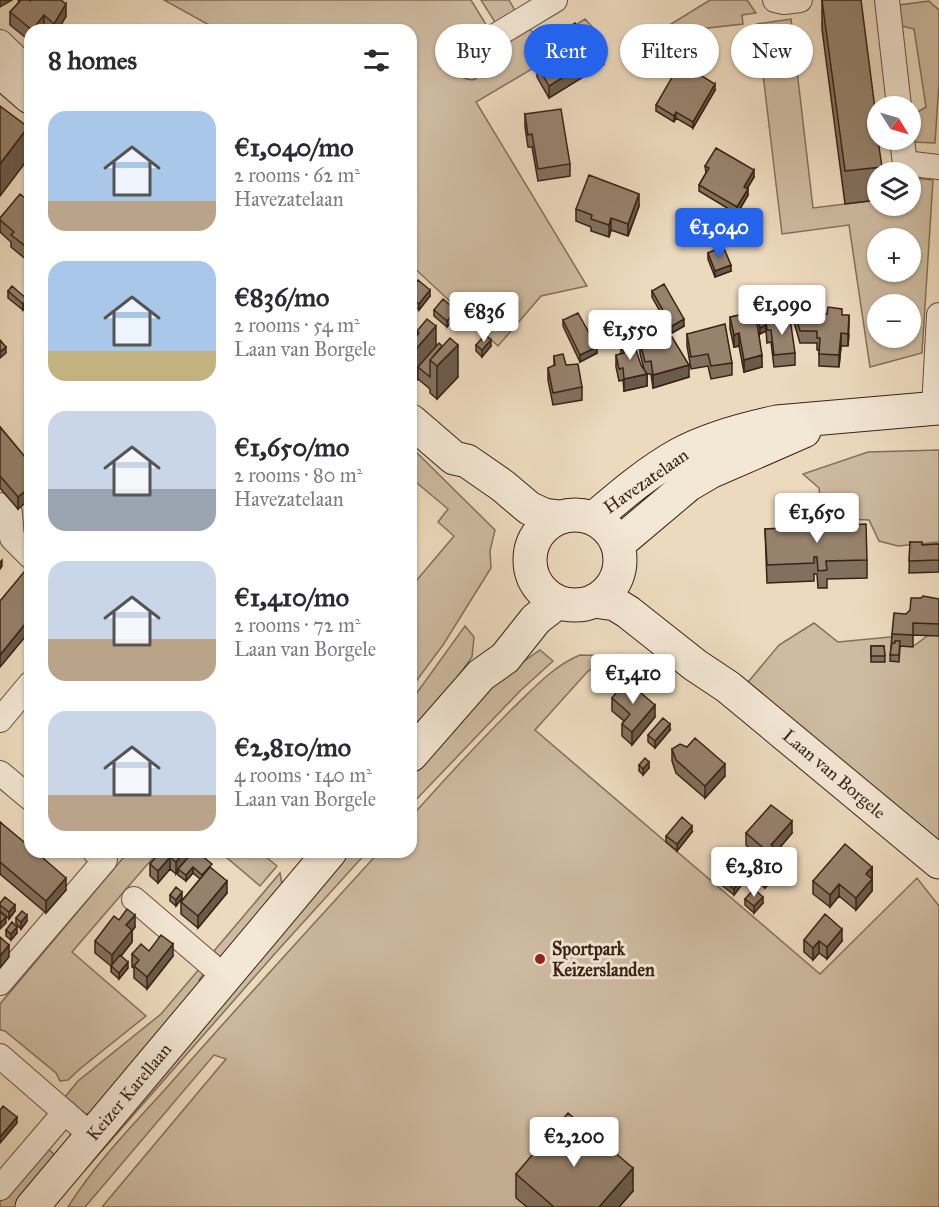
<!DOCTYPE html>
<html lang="en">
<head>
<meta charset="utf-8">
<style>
  :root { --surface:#fff; --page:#f2f2f3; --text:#2b2b33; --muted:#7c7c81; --accent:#2563eb }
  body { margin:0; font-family:"IM FELL Great Primer",serif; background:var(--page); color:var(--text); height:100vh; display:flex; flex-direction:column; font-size:22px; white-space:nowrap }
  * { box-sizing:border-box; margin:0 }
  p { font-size:20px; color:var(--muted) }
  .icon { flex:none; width:33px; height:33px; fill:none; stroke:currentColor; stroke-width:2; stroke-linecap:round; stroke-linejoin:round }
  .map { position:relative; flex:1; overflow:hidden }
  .panel { position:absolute; left:24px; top:24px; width:393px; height:834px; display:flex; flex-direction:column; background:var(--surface); border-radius:18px; box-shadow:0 2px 4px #0004 }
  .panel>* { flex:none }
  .guide { position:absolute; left:435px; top:24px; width:414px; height:54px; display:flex; gap:12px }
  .needle { width:39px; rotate:127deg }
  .tools { position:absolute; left:867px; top:96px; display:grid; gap:12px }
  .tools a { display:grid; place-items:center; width:54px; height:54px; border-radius:50%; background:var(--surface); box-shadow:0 2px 4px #0004; font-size:30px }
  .price { position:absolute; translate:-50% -51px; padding:0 14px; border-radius:6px; background:#fff; color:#222; font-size:20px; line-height:39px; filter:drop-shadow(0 2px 3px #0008) }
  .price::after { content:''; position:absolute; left:50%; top:36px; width:18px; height:14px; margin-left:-9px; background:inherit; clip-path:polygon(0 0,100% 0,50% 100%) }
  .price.current { background:var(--accent); color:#fff }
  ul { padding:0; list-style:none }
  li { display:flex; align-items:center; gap:18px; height:150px; padding:0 24px }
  li span { display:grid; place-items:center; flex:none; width:168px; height:120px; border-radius:18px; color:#555 }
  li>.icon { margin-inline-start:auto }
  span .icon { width:72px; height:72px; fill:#fffc; stroke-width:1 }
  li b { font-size:26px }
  h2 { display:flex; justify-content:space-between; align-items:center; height:72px; padding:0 24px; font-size:26px }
  .chip { padding:0 21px; border-radius:27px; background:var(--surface); box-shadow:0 2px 4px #0004; font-size:21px; line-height:54px }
  .chip.current { background:var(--accent); color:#fff }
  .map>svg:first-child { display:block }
  .green { fill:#cebba1; stroke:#846e5b; stroke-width:1.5; fill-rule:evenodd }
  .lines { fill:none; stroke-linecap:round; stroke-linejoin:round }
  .street-casing { stroke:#66503f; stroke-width:26 }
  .secondary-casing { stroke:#392215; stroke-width:35 }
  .street { stroke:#f3e7d5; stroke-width:24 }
  .secondary { stroke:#f3e7d5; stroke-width:33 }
  .wall { fill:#82705e; stroke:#392215; stroke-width:1.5 }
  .shaded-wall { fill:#6a5b4c; stroke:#392215; stroke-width:1.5 }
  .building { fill:#97826d; stroke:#392215; stroke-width:1.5 }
  .poi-dot { fill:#8f2418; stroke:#f3e7d5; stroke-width:2 }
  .labels { text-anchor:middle; stroke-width:6; stroke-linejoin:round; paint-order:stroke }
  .street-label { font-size:18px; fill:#392215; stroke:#f3e7d5 }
  .poi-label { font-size:18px; font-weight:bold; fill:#392215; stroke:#f3e7d5; text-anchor:start }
</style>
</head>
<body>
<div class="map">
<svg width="939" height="1207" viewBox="0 0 939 1207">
  <rect width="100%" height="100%" fill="#eddabe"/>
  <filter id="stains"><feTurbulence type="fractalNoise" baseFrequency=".00333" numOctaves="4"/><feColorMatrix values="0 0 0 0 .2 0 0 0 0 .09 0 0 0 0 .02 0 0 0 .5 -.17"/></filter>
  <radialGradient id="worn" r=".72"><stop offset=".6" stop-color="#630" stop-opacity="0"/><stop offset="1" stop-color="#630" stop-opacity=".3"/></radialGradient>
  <path class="green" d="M164,0h307l19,31 -3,2c-8,-2 -14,-7 -22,-8 -30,-2 -31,41 -3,52 4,2 9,4 13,2 13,-6 12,-22 21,-31 9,-8 21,-14 31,-21l19,17 39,-25 11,12 -120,71 111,184 -46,10 -43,50 -87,-81v-235h-193z
    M481,0h28l8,14 -19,13z
    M710,0h37l9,13 -14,2 1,9 -88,10z
    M929,1l10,9v73l-4,60 -22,-1 -2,-26 15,-9 -12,-78 -16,-4 1,-20z
    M791,19l22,189 64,-8 1,6h32l1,-28 22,2 -11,173 -52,14 -21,-142 -67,9 -25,-210zM878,238h32v34h-32zM878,304h32v34h-32z
    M411,447l84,83 -5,21 1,17 -48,77 -32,43v-101l43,-51 -16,-14 10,-13 -37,-31z
    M939,450v92l-41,4 -19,-5 -10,-21 -47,-2 -3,-30 -16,-14 65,-22z
    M930,614h9v235l-195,-162 35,-42 35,-22 24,19 62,-6 2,10 13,-1 12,-9z
    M465,626l9,11 -2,20 -46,64 -15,19v-39z
    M540,650l13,11 -33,30 -109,114v-33l30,-36 59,-58z
    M580,655l39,1 -31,15 -53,59 285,244 97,-96 22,28v301h-837l124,-148 -12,-4 -129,152h-17c28,-45 66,-83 101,-122 69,-79 140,-156 210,-233h32v-35c33,-37 66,-73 101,-108 21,-20 41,-43 68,-54z
    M128,852h30l-86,100 74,64 -65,52 -13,12 -8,1 -4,-8 -51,-42 -5,-1v-26z
    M220,852h40l17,14 -17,20z
    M344,852h23l-88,97 -194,221 -6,-4z
    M280,873l3,17 -59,71 -10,-10z
    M200,968l5,4 -6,8 5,4 -109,129 -9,1 -21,-17 13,-16 83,-67z
    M46,1147l12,11 -41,49h-17v-5z"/>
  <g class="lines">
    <g class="street-casing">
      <path id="street" d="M775,0l9,2 16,-2
        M887,0l12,106
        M0,42l23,22 -13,16
        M462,56l93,-56
        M902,140l3,23 34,4
        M934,408l5,-93
        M0,505l10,8 2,25 18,18
        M0,720l30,-36
        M0,773l30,25
        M134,899l91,78
        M0,983l105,-123 -10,-8
        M0,1056l92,80
        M0,1188l65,-76"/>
    </g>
    <g class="secondary-casing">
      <path id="secondary" d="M0,71l30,26
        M411,421l43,37 13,3 36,25 26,22 15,7 16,2
        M530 560a45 45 0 1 1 90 0a45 45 0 1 1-90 0Z
        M594,518c27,-23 55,-47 86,-64 30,-16 64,-25 97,-32l162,-14
        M618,544l70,-59 22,-13 94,-41
        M594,601l21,3 13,8 67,53 33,22 211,175
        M411,755l70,-80 24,-17 31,-39 22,-17
        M32,1207l298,-355"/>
    </g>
    <use href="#street" class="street"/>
    <use href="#secondary" class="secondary"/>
  </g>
  <path class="wall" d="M18,0h12h-1l37,16 -8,14h-11l-3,-2 -2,2h-12v11l-20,-16v-13l9,-10z
    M822,0l60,167v5h-4v28l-33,4 -23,-175z
    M586,42l18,22 -55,34 -12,-21v-12l3,-2 -3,-5v-12z
    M627,45h31l-25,15 -6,-9z
    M715,90l-22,38 -17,-10 -2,4 -18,-11v-6z
    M525,114l45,50v12l-32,5 -6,-34h-4l-3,-20z
    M705,166l49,11 -7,12 1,6 -11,19 -38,-23v-6l7,-12z
    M30,202v56l-2,3 -17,-14v-5l-11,-10v-14z
    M639,206l-11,30 -17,-6 -2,7 -18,-6v-4l-15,-6v-12z
    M708,253l23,18 -16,6 -7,-18z
    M411,289l19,7 -11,14 -8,-7z
    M8,291l19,14 -4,5 -15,-12z
    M652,291l32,35 -12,7 -20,-36z
    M791,300l28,14 23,1 7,20 -1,11h-7l-2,21 -20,-1v-16h-2v-7h-17l-9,-31z
    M752,304l14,19 29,30v12l-21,2 -3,-25 -4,1 -1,-12 -6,3 -1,-2v3l3,32 -18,5 -5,-26 -5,1 -4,-18v-12l22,-5z
    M434,310l22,6 -9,11 -13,-11z
    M411,314l3,3 -1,23 4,-4v-5l19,15 22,31 -21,22 -7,-6v-4l-12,-10 -2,2 -5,-4z
    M563,320l34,33 -17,9 -17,-36z
    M644,333l25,5 20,39 -36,11 -2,-14h-4v12l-23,5 -1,-11 -4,1 -3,-14v-12l5,-1v-10l23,25 -4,-15v-12l4,-1z
    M687,334l45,29v12l-21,4 -3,-13 -17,3 -4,-23z
    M476,345l15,1 -9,11 -6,-6z
    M554,356l12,9 16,22v13l-29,5 -5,-25v-12l6,-2z
    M30,377v17l-5,-6v-6z
    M0,427l30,36 -12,46 -18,-21z
    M765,529l102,31v18l-40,1v9h-9l-1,-14h-3v7l-47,2z
    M910,542l12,3 17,-1v28l-30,1z
    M939,599v37l-26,-1v12l-13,-1 -1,16 -9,-1 2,-27 14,-20z
    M871,646h13l1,16h-14z
    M612,698l43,19 -23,28 -10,-9v-12l2,-3 -12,-10z
    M670,730l-15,18 -7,-6v-7z
    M672,749l53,27 -20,22 -29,-25 -4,-12z
    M30,753v16l-2,-1v-13z
    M639,765l10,3 -6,7 -4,-4z
    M0,822l66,68 -20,23 -46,-39z
    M692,832l-15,19 -11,-9v-6z
    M746,833h46l-15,18 6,17 -18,20 -12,-10v-12l8,-8 -15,-13z
    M160,852h28v5l24,12 15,24 -29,35 -17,-14v-12l19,-23 -7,-6 -7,8 -8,-6v-4l-2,3 -6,-5 -12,14 -8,-7v-12z
    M872,867v24l-16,19 -17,-14 -9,11 -17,-13v-13z
    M714,873l29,10 -9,12 -20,-16z
    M170,895l12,3 -6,8 -6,-5z
    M745,899l18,4 -9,10 -9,-8z
    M0,903l15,8 -6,8 -9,-8z
    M16,918l11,3 -6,8 -5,-5z
    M119,920l16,7 -3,4v11l-11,14 7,12 -9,11 -8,-7v-6l-16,-13v-12z
    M6,930l11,3 -6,7 -5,-4z
    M804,940l38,1 -15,18 -8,-6 -6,7 -9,-8z
    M149,951l24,5 -26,33 -13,-11v-10l-2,-1v-13z
    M516,1174l117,17 -14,16h-92l-11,-9z"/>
  <path class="shaded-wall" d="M0,0h12l-12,7z
    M66,4v12l-8,14h-4v-6z
    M44,15v13l-2,2h-10z
    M658,39v6l-25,15v-7z
    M604,52v12l-55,34v-12z
    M715,84v6l-22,38v-6z
    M676,112v6l-2,4v-6z
    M28,127v32l-28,37v-32z
    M754,170v7l-10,16v-6z
    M748,189v6l-11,19v-7z
    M639,194v12l-11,30v-12z
    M611,218v12l-2,7v-12z
    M30,246v12l-2,3v-13z
    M731,265v6l-16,6v-6z
    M430,290v6l-11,14v-6z
    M27,299v6l-4,5v-6z
    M456,310v6l-9,11v-6z
    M849,315v12l-1,19v-12z
    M414,317l-1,24 -2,3v-24z
    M684,319v7l-12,7v-7z
    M766,325v6l-6,3v-6z
    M436,326v33l-6,1 -12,7v12l-2,2v-32z
    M739,333v13l-5,1v-12z
    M841,333v13l-2,21v-12z
    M491,340v6l-9,11v-7z
    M458,345v32l-21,22v-33z
    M6,347v6l-6,5v-6z
    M597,347v6l-17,9v-7z
    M762,355v12l-18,5v-12z
    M689,365v12l-36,11v-13z
    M647,374v12l-23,5v-12z
    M30,487v12l-12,10v-12z
    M2,560v6l-2,3v-7z
    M30,618v13l-30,36v-12z
    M655,705v12l-23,28v-13z
    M670,724v6l-15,18v-7z
    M649,762v6l-6,7v-6z
    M725,764v12l-20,22v-12z
    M792,821v12l-21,25v-13z
    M692,826v6l-15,19v-7z
    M184,852h4v8l-10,9v2l-2,3v-12z
    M783,855v13l-18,20v-12z
    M170,857v12l-12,14v-12z
    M193,867v6l-7,8v-6z
    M872,867v24l-16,19v-12l10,-24z
    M743,877v6l-9,12v-6z
    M66,878v12l-20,23v-12z
    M227,881v12l-29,35v-12z
    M839,884v12l-9,11v-12z
    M182,892v6l-6,8v-6z
    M763,897v6l-9,10v-7z
    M15,905v6l-6,8v-7z
    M27,915v6l-6,8v-7z
    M135,915v12l-3,4v11l-20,25v-12l14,-30z
    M6,917v6l-6,6v-6z
    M17,927v6l-6,7v-6z
    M842,929v12l-15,18v-12z
    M819,941v12l-6,7v-12z
    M173,944v12l-26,33v-12z
    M9,945v12l-9,11v-12z
    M128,962v6l-9,11v-6z
    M17,1117v6l-17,20v-6z
    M633,1168v23l-14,16h-20z"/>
  <path class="building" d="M21,0h8l1,1 1,-1h30l5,4 -12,20 -10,-9 -12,15 -22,-18z
    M822,0h39l17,132v8l4,27 -37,4z
    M575,23l11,19 9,-5 9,15 -55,34 -12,-21 8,-5 -8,-14z
    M651,29l7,10 -25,14 -6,-8z
    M678,67l17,10 2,-4 18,11 -22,38 -17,-10 -2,4 -18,-11z
    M0,106l28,21 -28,37z
    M561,109l9,55 -32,5 -6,-35 -4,1 -3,-21z
    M716,148l38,22 -10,17 4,2 -11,18 -38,-22 10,-17 -4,-2z
    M589,175l50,19 -11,30 -17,-6 -2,7 -18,-6 1,-4 -16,-6z
    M20,194l10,8v44l-2,2 -17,-13 3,-3 -14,-12v-2z
    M723,246l8,19 -16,6 -7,-18z
    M418,280l12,10 -11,14 -8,-7v-8z
    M664,284l20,35 -12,7 -20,-35z
    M12,286l15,13 -4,5 -15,-13z
    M443,299l13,11 -9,11 -13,-11z
    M791,300h15v7h13v7h8l1,-7 14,2v6h7l-1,19 -7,-1 -2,22 -20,-1 1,-16h-3v-7h-17z
    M757,302l9,21v2l-6,3 -1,-5 -5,-11h-1l-1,-2 2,-1 -2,-5z
    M754,312l5,11 -2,1 5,31 -18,5 -5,-27 -5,2 -4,-18z
    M578,313l19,34 -17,8 -17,-35z
    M790,318l5,35 -21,2 -3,-25h-4l-1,-9z
    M427,319l9,7 -20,23 -5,-4v-2l8,-10 -2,-2z
    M725,324l7,39 -21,3 -3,-12 -17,3 -4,-23z
    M667,328l2,10 3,-1 17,28 -36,10 -2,-14 -6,1 -5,-20 6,-1 -2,-8z
    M485,335l6,5 -9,10 -6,-5z
    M450,338l8,7 -21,21 -7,-6z
    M0,340l6,7 -6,5z
    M633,341l8,24 6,9 -23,5 -1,-11 -4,1 -3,-14 8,-2 -3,-9z
    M439,343l3,3 -12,14v17l-12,-10z
    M563,354l3,11 12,-1 4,23 -29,6 -5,-25 7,-3 -1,-9z
    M30,377v11l-5,-6z
    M0,427l30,36v24l-12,10 -18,-21z
    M823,517l23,8 20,-1 1,36 -41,1 1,9 -9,1 -1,-14h-3v6l-47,2 -2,-36 53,-3z
    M910,542h12v3l17,-1v16l-30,1z
    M29,566l1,1v51l-30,37v-54z
    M923,596l16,3v25l-26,-1v12l-21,-1 2,-21 12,1 4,-4 1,-12h10z
    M895,641h5l-1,14h-9l2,-12h3z
    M871,646h13l1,10h-14z
    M626,680l29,25 -23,27 -10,-8 8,-10 -18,-16z
    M663,718l7,6 -15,17 -7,-6z
    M695,738l30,26 -20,22 -29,-26 -4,-11 8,-5 7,3z
    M645,758l4,4 -6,7 -4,-4z
    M771,805l21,16 -21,24 12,10 -18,21 -12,-10 14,-15 -21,-18z
    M682,817l10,9 -15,18 -11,-8z
    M0,822l30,25v5h6l30,26 -20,23 -46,-39z
    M845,844l27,23 -6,7 6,5 -16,19 -17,-14 -9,11 -17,-14z
    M160,852h24l-8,10 -6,-5 -12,14 -8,-7z
    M193,852h4l15,12 -10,11 -9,-8 -7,8 -8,-6z
    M722,861l21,16 -9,12 -20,-16z
    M210,867l17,14 -29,35 -17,-14z
    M176,887l6,5 -6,8 -6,-5z
    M754,889l9,8 -9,9 -9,-7z
    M5,897l10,8 -6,7 -9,-7v-2z
    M127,909l8,6 -9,10 6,5 -20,25 -17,-14 19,-25 5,4z
    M22,911l5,4 -6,7 -5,-4z
    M0,912l6,5 -6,6z
    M825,914l17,15 -15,18 -8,-6 -6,7 -9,-8z
    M12,922l5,5 -6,7 -5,-4z
    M161,935l12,9 -26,33 -13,-11 5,-6 -7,-6 9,-10 8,7z
    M0,937l9,8 -9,11z
    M120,955l8,7 -9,11 -8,-7z
    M3,1106l14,11 -17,20v-27z
    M568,1113l65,55 -34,39h-45l-38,-33z"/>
  <circle class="poi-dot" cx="540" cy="959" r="6"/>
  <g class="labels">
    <g class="street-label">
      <text transform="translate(646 481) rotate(-35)" y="6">Havezatelaan</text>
      <text transform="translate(834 774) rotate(40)" y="6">Laan van Borgele</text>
      <text transform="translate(129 1092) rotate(-50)" y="6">Keizer Karellaan</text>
    </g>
    <g class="poi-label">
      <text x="552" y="955">Sportpark<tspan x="552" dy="21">Keizerslanden</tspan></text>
    </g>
  </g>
  <rect width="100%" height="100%" filter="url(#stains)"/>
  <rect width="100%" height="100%" fill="url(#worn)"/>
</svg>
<div class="tools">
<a><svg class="needle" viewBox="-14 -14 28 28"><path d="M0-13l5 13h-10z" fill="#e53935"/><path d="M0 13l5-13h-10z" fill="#7c7c81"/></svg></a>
<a><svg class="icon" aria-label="layers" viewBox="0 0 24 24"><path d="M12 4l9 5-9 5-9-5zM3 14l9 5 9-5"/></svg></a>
<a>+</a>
<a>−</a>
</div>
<b class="price current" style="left:719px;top:259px">€1,040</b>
<b class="price" style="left:782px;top:336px">€1,090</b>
<b class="price" style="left:484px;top:343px">€836</b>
<b class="price" style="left:630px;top:361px">€1,550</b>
<b class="price" style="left:817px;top:544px">€1,650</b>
<b class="price" style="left:633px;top:705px">€1,410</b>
<b class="price" style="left:754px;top:898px">€2,810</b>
<b class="price" style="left:574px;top:1168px">€2,200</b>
<div class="guide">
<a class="chip">Buy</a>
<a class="chip current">Rent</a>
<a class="chip">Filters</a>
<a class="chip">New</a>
</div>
<section class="panel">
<h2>8 homes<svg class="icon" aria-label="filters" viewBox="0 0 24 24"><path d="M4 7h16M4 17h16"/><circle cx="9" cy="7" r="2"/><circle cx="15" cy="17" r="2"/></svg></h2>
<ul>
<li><span style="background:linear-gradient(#a9c7e8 75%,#b9a48a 0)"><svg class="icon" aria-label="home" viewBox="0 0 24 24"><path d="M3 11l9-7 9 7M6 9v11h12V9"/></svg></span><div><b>€1,040/mo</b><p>2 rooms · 62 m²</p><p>Havezatelaan</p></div></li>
<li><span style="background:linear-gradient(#a9c7e8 75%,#c2b280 0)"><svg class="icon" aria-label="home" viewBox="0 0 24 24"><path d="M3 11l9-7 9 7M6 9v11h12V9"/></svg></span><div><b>€836/mo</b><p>2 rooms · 54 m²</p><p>Laan van Borgele</p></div></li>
<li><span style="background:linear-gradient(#c9d6e8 65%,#9aa5b1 0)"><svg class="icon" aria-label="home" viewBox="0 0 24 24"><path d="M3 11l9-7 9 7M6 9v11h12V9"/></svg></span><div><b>€1,650/mo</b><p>2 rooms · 80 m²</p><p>Havezatelaan</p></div></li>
<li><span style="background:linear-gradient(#c9d6e8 65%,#b9a48a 0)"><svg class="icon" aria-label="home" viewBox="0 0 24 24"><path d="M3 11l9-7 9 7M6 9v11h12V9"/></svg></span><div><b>€1,410/mo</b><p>2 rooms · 72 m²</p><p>Laan van Borgele</p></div></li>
<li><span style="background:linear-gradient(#c9d6e8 70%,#b9a48a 0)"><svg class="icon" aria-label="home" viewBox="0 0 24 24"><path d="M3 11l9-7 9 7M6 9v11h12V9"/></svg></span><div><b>€2,810/mo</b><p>4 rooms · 140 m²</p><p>Laan van Borgele</p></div></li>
</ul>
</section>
</div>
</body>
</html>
